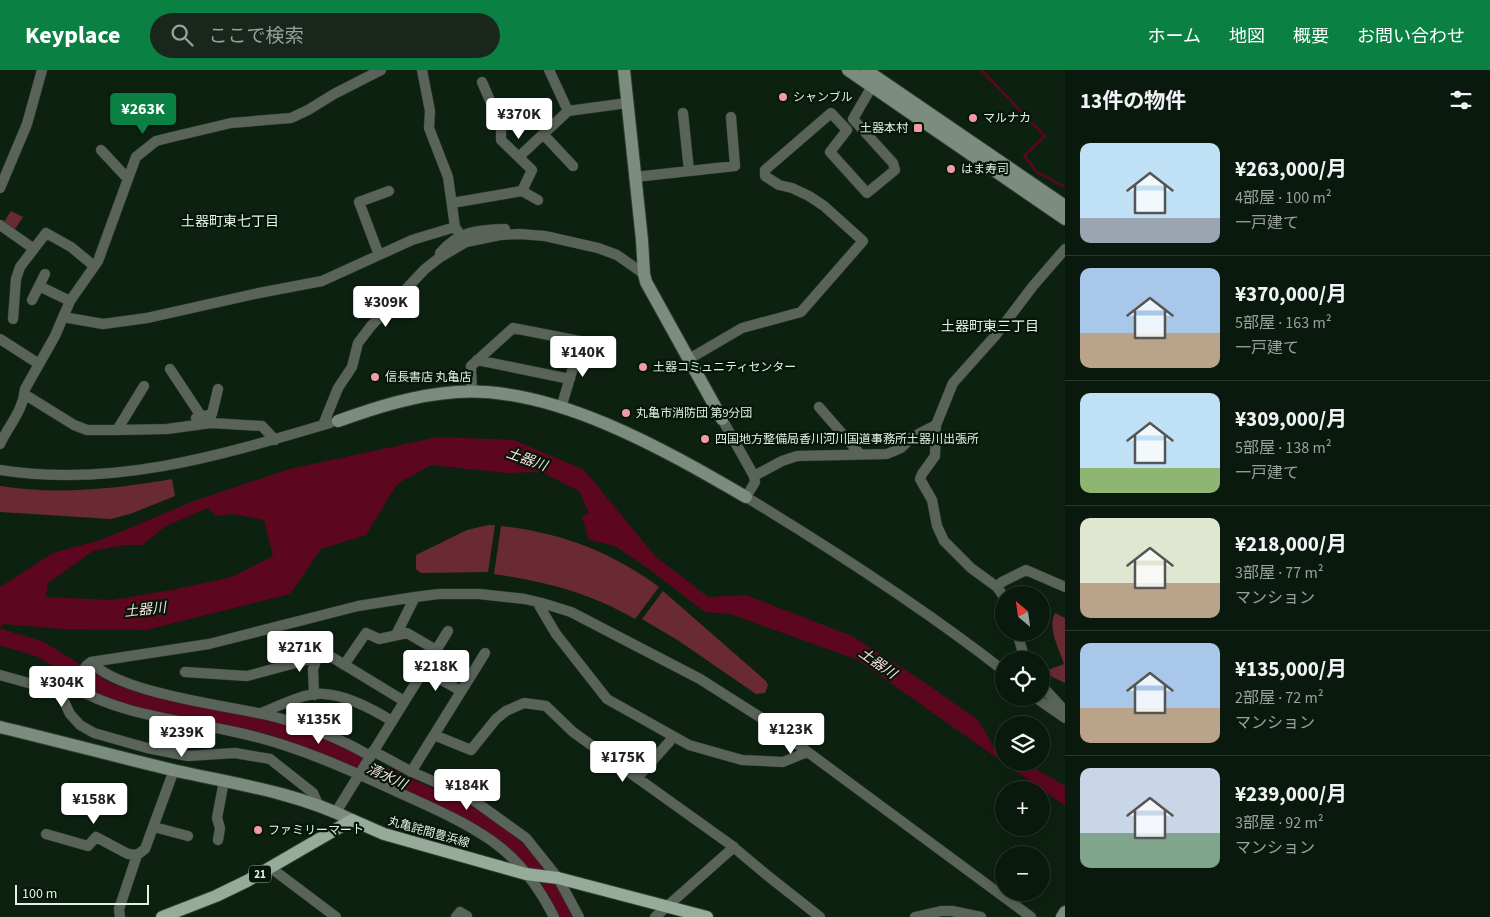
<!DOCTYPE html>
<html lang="ja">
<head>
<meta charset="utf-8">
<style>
  :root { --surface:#0a190d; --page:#18261b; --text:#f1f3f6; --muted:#99a09d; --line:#2a382e; --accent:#0b8043 }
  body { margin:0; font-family:"Source Sans 3","Noto Sans JP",sans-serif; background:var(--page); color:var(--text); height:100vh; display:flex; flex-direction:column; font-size:19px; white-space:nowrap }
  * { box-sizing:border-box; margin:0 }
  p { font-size:16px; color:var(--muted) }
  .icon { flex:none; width:28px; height:28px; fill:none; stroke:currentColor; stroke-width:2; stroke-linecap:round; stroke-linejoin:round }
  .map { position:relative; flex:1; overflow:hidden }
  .panel { display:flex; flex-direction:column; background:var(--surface); width:425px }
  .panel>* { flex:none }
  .needle { width:32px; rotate:331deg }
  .controls { position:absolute; left:995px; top:516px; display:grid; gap:10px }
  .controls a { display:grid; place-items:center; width:55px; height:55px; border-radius:50%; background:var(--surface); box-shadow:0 2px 12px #0003,0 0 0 1px var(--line); font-size:25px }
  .scale { position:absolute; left:15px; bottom:12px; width:134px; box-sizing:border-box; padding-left:5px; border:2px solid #e3f0e5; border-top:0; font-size:14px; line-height:18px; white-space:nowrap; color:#e3f0e5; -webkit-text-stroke:4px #051708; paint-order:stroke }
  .price { position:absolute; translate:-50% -42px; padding:0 11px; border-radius:5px; background:#fff; color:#222; font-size:16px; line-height:32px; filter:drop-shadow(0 1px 2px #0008) }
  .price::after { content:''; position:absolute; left:50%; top:30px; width:15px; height:11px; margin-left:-8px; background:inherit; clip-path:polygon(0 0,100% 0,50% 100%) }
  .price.current { background:var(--accent); color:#fff }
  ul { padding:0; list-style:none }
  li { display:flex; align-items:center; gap:15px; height:125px; padding:0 15px }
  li+li { border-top:1px solid var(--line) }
  li span { display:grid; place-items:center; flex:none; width:140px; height:100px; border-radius:10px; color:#555 }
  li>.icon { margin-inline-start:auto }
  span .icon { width:60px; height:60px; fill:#fffc; stroke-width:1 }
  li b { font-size:21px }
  h2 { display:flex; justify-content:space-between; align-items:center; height:60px; padding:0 15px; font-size:21px }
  header { display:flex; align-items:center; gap:30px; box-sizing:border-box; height:70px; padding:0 25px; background:var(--accent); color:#fff }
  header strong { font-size:24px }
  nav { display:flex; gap:28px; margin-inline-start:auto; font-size:18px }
  .search { width:350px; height:45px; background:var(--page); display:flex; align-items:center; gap:12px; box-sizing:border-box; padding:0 18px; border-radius:28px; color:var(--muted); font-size:19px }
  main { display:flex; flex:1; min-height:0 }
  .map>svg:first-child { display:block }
  .green { fill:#6a2a34 }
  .water { fill:#5c071f; fill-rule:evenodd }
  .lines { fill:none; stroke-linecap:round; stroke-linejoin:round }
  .stream { stroke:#5c071f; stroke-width:2.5 }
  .river { stroke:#5c071f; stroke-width:16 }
  .street-casing { stroke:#2b3e2f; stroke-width:11 }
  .secondary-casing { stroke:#2b3e2f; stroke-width:14 }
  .primary-casing { stroke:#2b3e2f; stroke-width:14 }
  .street { stroke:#59635a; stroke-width:10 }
  .secondary { stroke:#7c8c7e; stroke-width:12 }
  .primary { stroke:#97ab9a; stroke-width:12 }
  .poi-dot { fill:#f49aa4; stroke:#051708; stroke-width:2 }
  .labels { text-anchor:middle; stroke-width:4.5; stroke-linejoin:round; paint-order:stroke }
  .shield { fill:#051708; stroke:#a0afa3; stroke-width:1 }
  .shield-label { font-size:11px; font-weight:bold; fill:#e3f0e5 }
  .poi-label { font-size:12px; fill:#e3f0e5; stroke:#051708; text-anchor:start }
  .street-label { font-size:12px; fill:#e3f0e5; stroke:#051708 }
  .neighbourhood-label { font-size:14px; fill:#e3f0e5; stroke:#051708 }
  .water-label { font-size:14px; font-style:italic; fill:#f7dddf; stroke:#051708 }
</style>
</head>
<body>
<header>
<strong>Keyplace</strong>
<div class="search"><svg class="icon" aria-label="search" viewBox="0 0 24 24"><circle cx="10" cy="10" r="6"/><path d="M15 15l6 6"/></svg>ここで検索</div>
<nav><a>ホーム</a><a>地図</a><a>概要</a><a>お問い合わせ</a></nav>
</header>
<main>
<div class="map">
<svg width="1065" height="847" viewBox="0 0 1065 847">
  <rect width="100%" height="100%" fill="#0d2111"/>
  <path class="green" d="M11,141l12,6 -8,12 -11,-7z
    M172,409l3,17 -45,18 -19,5 -111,-7v-26c57,9 115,3 172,-7z
    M488,455h7l-7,47 -67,1 -5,-4v-14l51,-25z
    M501,456c60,7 109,25 158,61l-24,32c-47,-27 -88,-37 -141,-45z
    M663,521l103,90 2,4 -3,8 -9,1 -77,-53 -37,-22z
    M1055,543l10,5v65l-23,-11 22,-8c-5,-16 -17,-36 -9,-51z"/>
  <path class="water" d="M438,367l76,3 70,30 72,87 52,40 38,-2 106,41 69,44 57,40 16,27 10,5v10l22,1 39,23v20l-207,-146 -128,-46 -25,-2 -56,-43 -34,-23 -26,-6 -7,-23 7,-4 -10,-22 -38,-19 -35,1 -75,-8 -34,19 -31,51 -45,14 -31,45 -144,36 -83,-1 -59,-5 -4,3v-40l53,-34 50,-14 91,-38 96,-32zM208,438l8,8 17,-2 31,6 9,36 -41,21 -60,13 -60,10 -66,-3 2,-14 45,-32 31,-6h18l24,-19z"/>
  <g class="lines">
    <path class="stream" d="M981,0l64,66 -21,20 13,16 28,15"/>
    <path class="river" d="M0,567l40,12 67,41 19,7 147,30 51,20 158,73 48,39 27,40 9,18"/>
    <g class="street-casing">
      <path id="street" d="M422,0l8,41 -1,17 19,49 7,50 6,9
        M549,0l19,41
        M482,12l19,44v14l31,30 -10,21
        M683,43l6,58
        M543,64l30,32
        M101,80l27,29
        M523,83l45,-42 59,-8
        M635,107l100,-11 -4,-49
        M0,118l27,-64 15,-54
        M452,133l70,-12 16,9
        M0,155l34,24
        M440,183c19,-22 37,-23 65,-24
        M379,185l-20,-53 30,-11
        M39,216l31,15
        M32,230l13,-26
        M63,247l40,7 44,-6 112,-25 63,-12 90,-41 43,-13
        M13,249l3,-40 4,-12 26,-34 25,14 23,19
        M0,269l39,25
        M689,289l53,-31 59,-16 62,-71 -39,-35 -15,-10 -17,-8 -13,-3 -14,-9v-6l66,-57 16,17 -17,22 37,41 28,-23 -2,-7 -40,-44 22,-38
        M477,290l93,19
        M170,299l31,47
        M472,322l-1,-26 42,-38 97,19
        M24,324l50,31 13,5h30l27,-44
        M819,337l41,47
        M561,338l20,-67
        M196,348l16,-4 6,-25
        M722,349l32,57 1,6 -9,15c89,54 176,110 258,174
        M323,355l15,-37 14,-21 6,-24 13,-17 54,-57 14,-11 27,-16 34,-7 20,-1 25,2 53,12 19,7 27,19
        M117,360l50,-1 44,-6 51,3 13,14
        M0,374c9,-19 23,-33 25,-55l30,-53 15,-35 28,-40 38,-104 20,-16 16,-4 59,-14 60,-5 17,-8 26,-16 47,-24
        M0,400c114,18 222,-15 330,-47
        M754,406l28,-15 15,-5 90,-2 14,-6 10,-10 25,-13
        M997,517l5,-5 24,-12 39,17
        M1004,527l-7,-10 -26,-19 -27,-27 -7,-15 -5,-26 -12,-21 2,-5 13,-18 1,-31 17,-42 42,-47 38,-50 32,-37
        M537,532l19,32 51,65 82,46 53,15 41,2 24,-10
        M1017,562l8,28
        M396,565l19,-38
        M91,592c28,31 133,43 176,53 34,8 73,23 103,41
        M344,595l22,-32 13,6 28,-6 29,17
        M424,600l37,21
        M185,602l62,4 67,-18 11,-5 79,48
        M0,605l43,12 18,8 14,-11 11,-18 5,-4 118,-18 149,-38 57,-9 24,-3h40l46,5 17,4 29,9 129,67 63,40 268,198
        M1041,615l24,26
        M72,616c47,29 110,34 163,46 58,12 113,37 167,62 31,14 63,28 90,47 27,19 48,48 62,76
        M61,625l9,19 10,11 14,8 53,15 41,8 47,-3 35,6 43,34 6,13
        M314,625l-1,-26 5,-13
        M1036,628l29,20
        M261,643c18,-7 44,-21 63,-19 21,1 50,16 68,27
        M434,665l37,15 25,-31 10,-8 18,-8 22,3 27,26 158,113 37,31 52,41
        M373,681l37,20 59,26 57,41 32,40 21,39
        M411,702l74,-119
        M637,708l33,-37 2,-5
        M336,742l112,-181
        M154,757l34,9
        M46,764l42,12 8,-9 32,17 9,1
        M218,770l2,-12 -3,-10 7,-37
        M271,798l65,49
        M120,847l-1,-8 18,-54 8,-6 29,-79
        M456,847l4,-5 7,4
        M655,847l79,-70
        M915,847l26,-6h11l29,6"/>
    </g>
    <g class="secondary-casing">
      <path id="secondary" d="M624,0l18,170 2,34 2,8 76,137
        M848,0l217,149
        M866,0l199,136
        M338,351c39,-14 77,-26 118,-29 97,-7 209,58 290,105
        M0,657c59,14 118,30 177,44 59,13 121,22 175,49
        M1062,847l3,-5"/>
    </g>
    <g class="primary-casing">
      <path id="primary" d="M162,847l54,-21 31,-15 105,-61 32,14 142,40 32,4 149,39"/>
    </g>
    <use href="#street" class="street"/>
    <use href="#secondary" class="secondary"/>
    <use href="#primary" class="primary"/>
  </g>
  <g class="poi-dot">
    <circle cx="783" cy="27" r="5"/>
    <circle cx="973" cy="48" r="5"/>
    <rect x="913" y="53" width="10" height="10" rx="2.5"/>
    <circle cx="951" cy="99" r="5"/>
    <circle cx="643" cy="297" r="5"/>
    <circle cx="375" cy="307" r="5"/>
    <circle cx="626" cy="343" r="5"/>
    <circle cx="705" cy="369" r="5"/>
    <circle cx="258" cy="760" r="5"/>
  </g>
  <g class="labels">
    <rect class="shield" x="249" y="795.5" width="22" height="17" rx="4"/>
    <g class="shield-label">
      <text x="260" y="808">21</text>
    </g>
    <g class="poi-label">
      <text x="793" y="31">シャンブル</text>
      <text x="983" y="52">マルナカ</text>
      <text x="908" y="62" text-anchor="end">土器本村</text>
      <text x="961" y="103">はま寿司</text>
      <text x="653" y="301">土器コミュニティセンター</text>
      <text x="385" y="311">信長書店 丸亀店</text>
      <text x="636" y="347">丸亀市消防団 第9分団</text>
      <text x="715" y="373">四国地方整備局香川河川国道事務所土器川出張所</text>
      <text x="268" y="764">ファミリーマート</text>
    </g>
    <g class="street-label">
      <text transform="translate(429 762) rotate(16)" y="4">丸亀詫間豊浜線</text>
    </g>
    <g class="neighbourhood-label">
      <text x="230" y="156">土器町東七丁目</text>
      <text x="990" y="261">土器町東三丁目</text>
    </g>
    <g class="water-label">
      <text transform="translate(527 389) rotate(20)" y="5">土器川</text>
      <text transform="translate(145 539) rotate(-6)" y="5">土器川</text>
      <text transform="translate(878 593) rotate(35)" y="5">土器川</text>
      <text transform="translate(387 706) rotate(25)" y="5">清水川</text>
    </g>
  </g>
</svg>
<div class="controls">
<a><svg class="needle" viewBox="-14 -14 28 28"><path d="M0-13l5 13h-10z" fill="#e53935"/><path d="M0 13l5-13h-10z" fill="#99a09d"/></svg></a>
<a><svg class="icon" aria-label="locate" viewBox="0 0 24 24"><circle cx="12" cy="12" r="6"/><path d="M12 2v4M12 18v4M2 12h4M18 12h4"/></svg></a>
<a><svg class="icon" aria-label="layers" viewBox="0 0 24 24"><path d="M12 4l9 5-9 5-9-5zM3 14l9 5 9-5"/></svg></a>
<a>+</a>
<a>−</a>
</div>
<div class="scale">100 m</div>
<b class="price current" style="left:143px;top:65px">¥263K</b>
<b class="price" style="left:519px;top:70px">¥370K</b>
<b class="price" style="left:386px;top:258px">¥309K</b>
<b class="price" style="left:583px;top:308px">¥140K</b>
<b class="price" style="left:300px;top:603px">¥271K</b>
<b class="price" style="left:436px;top:622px">¥218K</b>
<b class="price" style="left:62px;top:638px">¥304K</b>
<b class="price" style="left:319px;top:675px">¥135K</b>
<b class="price" style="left:791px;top:685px">¥123K</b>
<b class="price" style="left:182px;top:688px">¥239K</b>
<b class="price" style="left:623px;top:713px">¥175K</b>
<b class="price" style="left:467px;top:741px">¥184K</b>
<b class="price" style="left:94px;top:755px">¥158K</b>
</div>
<section class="panel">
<h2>13件の物件<svg class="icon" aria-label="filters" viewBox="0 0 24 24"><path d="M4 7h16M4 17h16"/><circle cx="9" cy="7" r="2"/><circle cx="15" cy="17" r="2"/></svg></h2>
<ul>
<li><span style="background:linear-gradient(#bfe0f5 75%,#9aa5b1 0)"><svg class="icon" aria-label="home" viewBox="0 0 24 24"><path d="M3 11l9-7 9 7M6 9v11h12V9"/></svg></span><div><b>¥263,000/月</b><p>4部屋 · 100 m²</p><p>一戸建て</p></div></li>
<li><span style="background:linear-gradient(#a9c7e8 65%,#b9a48a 0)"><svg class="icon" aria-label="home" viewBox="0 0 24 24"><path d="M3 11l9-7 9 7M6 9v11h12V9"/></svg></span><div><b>¥370,000/月</b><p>5部屋 · 163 m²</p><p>一戸建て</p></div></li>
<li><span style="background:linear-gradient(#bfe0f5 75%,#8fb573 0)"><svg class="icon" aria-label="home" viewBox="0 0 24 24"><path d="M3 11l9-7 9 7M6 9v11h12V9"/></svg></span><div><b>¥309,000/月</b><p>5部屋 · 138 m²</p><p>一戸建て</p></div></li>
<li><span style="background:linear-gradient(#dfe7d0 65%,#b9a48a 0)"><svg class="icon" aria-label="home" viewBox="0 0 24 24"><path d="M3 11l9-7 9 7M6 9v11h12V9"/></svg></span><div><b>¥218,000/月</b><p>3部屋 · 77 m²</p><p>マンション</p></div></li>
<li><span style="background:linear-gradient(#a9c7e8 65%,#b9a48a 0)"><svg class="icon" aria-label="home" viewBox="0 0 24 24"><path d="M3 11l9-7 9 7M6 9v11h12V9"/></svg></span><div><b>¥135,000/月</b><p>2部屋 · 72 m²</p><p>マンション</p></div></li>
<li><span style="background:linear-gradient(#c9d6e8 65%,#7fa58c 0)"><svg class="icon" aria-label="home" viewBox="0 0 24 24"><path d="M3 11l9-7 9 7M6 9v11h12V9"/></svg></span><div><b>¥239,000/月</b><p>3部屋 · 92 m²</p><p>マンション</p></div></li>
</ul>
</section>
</main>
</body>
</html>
